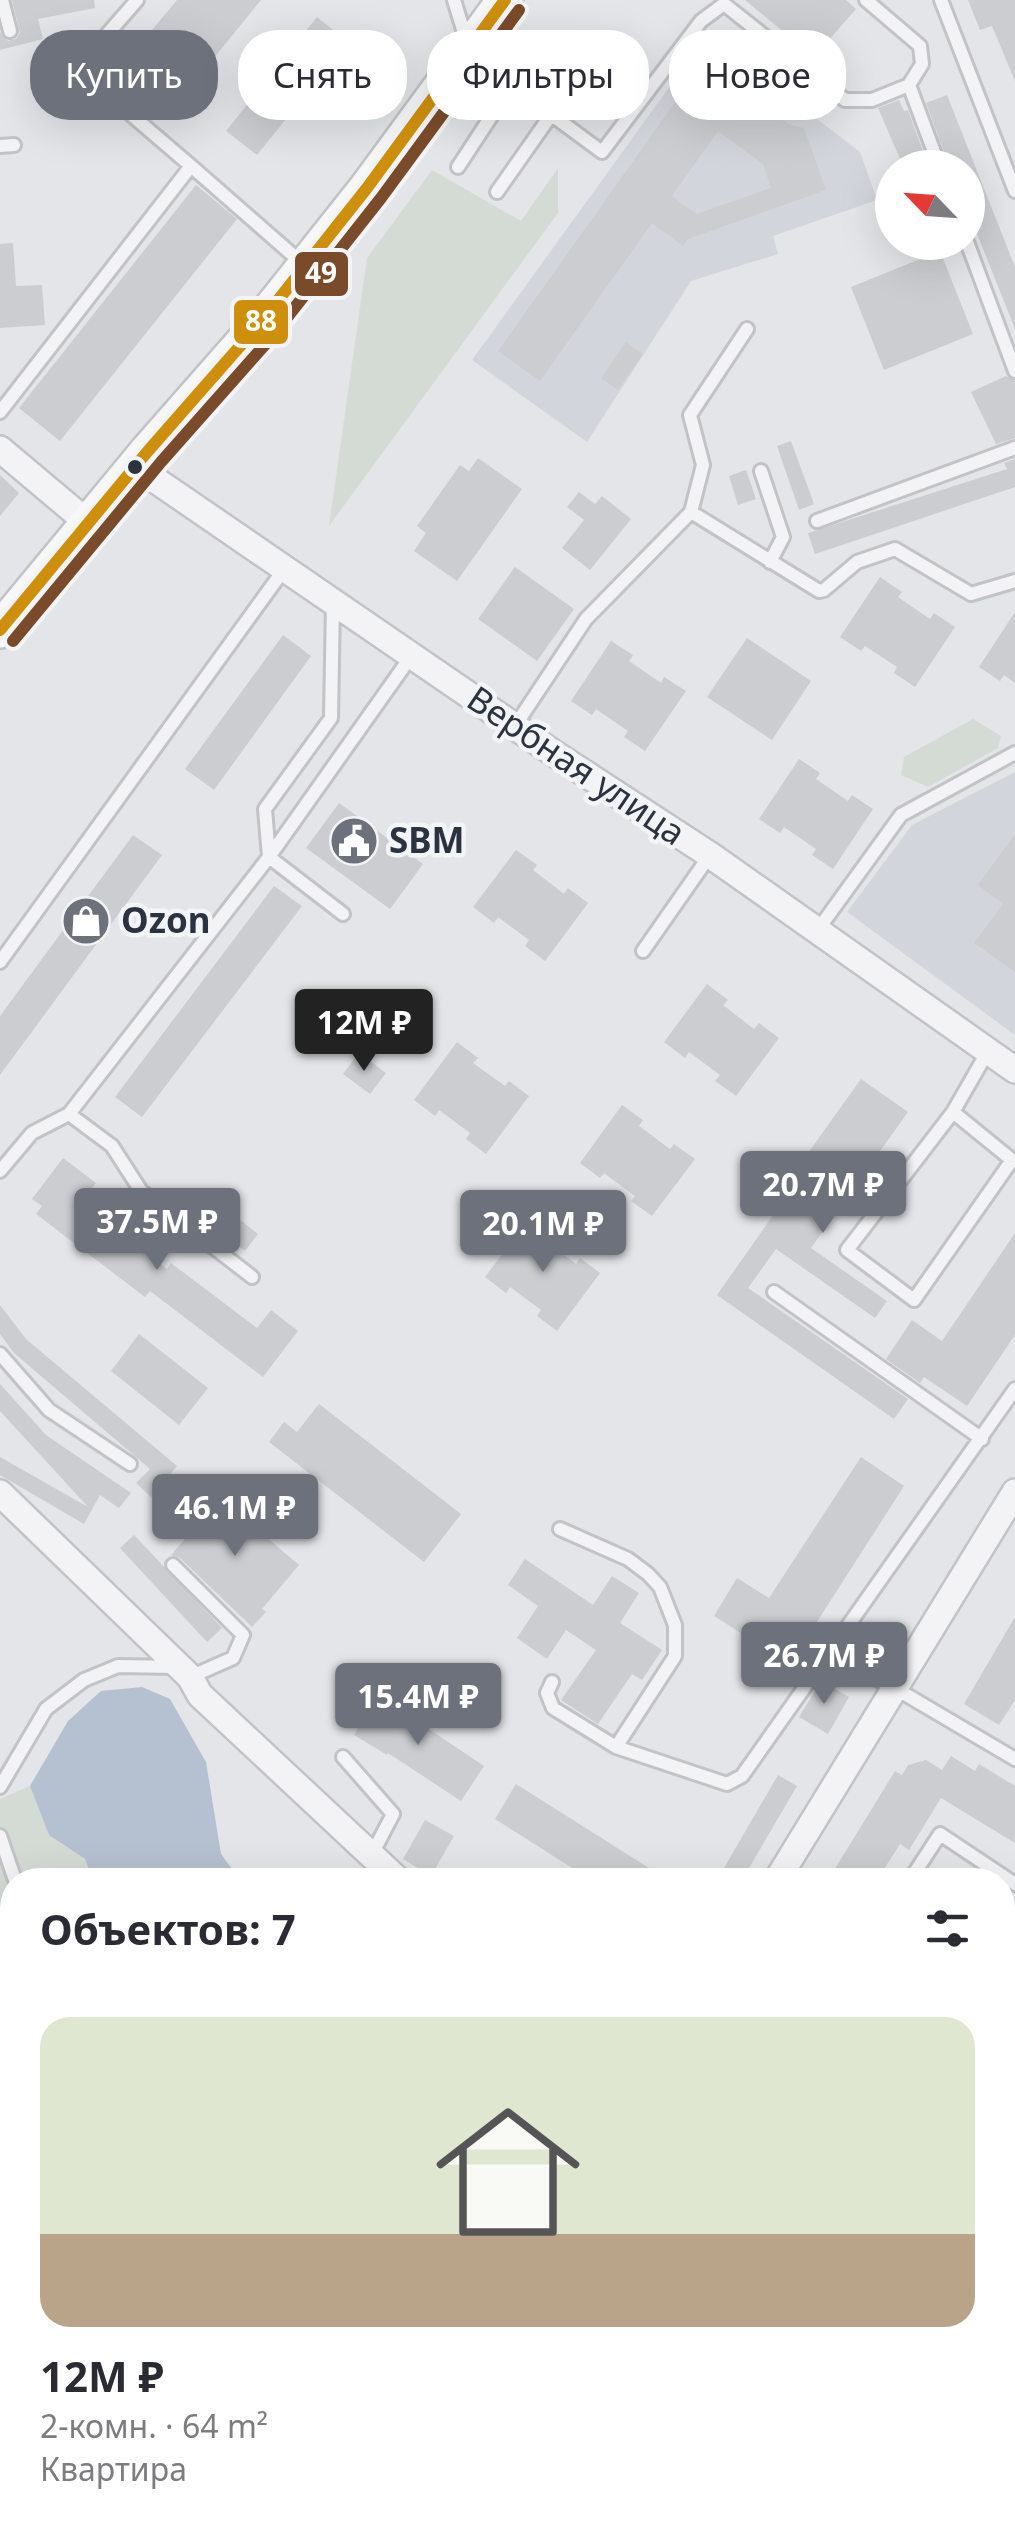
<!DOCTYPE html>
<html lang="ru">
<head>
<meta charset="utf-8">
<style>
  :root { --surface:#fff; --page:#f7f7f7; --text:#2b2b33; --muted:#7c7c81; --accent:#6c717b }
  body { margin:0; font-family:"Noto Sans",sans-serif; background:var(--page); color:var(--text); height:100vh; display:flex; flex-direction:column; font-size:38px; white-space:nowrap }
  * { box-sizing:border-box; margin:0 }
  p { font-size:32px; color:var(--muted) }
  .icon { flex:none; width:55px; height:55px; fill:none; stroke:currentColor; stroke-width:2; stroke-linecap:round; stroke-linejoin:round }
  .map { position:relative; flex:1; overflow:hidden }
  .side { position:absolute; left:0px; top:1868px; width:1015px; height:672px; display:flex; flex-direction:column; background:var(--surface); border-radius:40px 40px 0 0; box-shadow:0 10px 40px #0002 }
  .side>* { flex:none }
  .banner { position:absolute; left:30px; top:30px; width:955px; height:90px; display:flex; gap:20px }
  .needle { width:65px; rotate:295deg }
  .fabs { position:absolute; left:875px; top:150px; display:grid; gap:20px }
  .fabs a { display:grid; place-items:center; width:110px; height:110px; border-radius:50%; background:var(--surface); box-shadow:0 10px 40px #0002; font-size:50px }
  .price { position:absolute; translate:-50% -85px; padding:0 22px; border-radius:10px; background:var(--accent); color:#fff; font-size:32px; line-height:65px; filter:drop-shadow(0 2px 5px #0008) }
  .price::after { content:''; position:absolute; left:50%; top:60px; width:30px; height:22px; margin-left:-15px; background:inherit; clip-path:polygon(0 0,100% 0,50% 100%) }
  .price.selected { background:#222; color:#fff }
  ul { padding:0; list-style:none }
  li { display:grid; align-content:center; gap:20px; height:530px; padding:0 40px }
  li span { display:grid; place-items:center; height:310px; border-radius:30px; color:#555 }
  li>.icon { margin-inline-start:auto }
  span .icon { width:180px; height:180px; fill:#fffc; stroke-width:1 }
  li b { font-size:42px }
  h2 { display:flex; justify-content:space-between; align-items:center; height:120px; padding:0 40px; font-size:42px }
  .tag { padding:0 35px; border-radius:40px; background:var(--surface); box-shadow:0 10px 40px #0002; font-size:35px; line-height:90px }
  .tag.selected { background:var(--accent); color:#fff }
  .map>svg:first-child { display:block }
  .built { fill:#d2d5db }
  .green { fill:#d4dbd4 }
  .water { fill:#b5c1d0 }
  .building { fill:#cccdd0; fill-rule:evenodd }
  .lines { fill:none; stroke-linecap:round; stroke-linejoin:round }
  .service-casing { stroke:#c2c3c6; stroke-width:18 }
  .minor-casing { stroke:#c2c3c6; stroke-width:30 }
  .secondary-casing { stroke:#c2c3c6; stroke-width:40 }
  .service { stroke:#f3f3f5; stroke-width:12 }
  .minor { stroke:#f3f3f5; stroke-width:25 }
  .secondary { stroke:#f7f7f7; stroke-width:35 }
  .bus-1-casing { stroke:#f2f4f7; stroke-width:20 }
  .bus-2-casing { stroke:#f2f4f7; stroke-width:20 }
  .bus-1 { stroke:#ce8f0d; stroke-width:12 }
  .bus-2 { stroke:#7a4b2a; stroke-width:12 }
  .bus-dot { fill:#2c3340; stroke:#f2f4f7; stroke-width:4 }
  .labels { text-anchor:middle; stroke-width:9; stroke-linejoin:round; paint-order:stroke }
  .street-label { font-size:35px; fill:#2c3340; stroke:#f2f4f7 }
  .poi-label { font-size:35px; font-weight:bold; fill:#2c3340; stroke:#f2f4f7; text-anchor:start }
  .line-badge { stroke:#f2f4f7; stroke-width:4 }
  .badge-label { font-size:28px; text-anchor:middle; font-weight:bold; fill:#fff }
</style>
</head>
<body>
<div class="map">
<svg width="1015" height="2539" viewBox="0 0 1015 2539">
  <rect width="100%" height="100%" fill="#e3e5e8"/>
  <path class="built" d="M707,35l153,117 17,48 -104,36 5,18 -87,27 -104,161 -115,-82z
    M1015,772v263l-168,-123 65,-87z"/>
  <path class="green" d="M558,168v45l-229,313 38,-268 65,-88 89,51z
    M973,719l28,17 -3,12 -70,39 -27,-12 3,-18z
    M30,1786l19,49 36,24 8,21h-81v648h726l10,11h-748v-740z
    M1003,1904l12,8v55l-12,19z
    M1015,2173v366h-237l8,-11h216v-351z"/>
  <path class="water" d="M142,1687l28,12 36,63 15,92 19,26h-147l-8,-21 -36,-24 -19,-49 38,-65 33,-30z"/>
  <path class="building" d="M12,0h82l1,8 -57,11 5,20 -43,11v-18l8,9 8,-2 4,-6z
    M177,0h84l-88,108 -51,-42z
    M745,0h101l10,9 -42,48z
    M968,0h47v81l-23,-55 -12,4z
    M317,17l31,25 -91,113 -31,-24z
    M703,63l87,62 14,3 22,62 -138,49 -5,7 -31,-23 -112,158 -42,-30zM718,131l45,33 8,24 -75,26 -24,-18z
    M947,95l68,172v62l-47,-118v-43h-18l-24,-65z
    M899,100l5,11 4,-1 21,58h-25l-26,-60z
    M196,185l41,34 -177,222 -41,-33z
    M13,243l3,43 26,-1 3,40 -45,3v-84z
    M940,251l33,83 -89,36 -33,-83z
    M626,342l17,12 -25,36 -17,-12z
    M1006,376l9,5v57l-19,6 -25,-52z
    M791,441l23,63 -15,6 -22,-64z
    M478,458l44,31 -65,92 -43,-30 12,-18 -9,-7 43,-61 9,6z
    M1015,459v28l-200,67 -7,-21 199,-64 -3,-6z
    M746,470l10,29 -18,6 -9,-29z
    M0,475l19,18 -19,23z
    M579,492l16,12 7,-8 29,23 -41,51 -28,-22 22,-28 -17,-13z
    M515,567l59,42 -37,52 -59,-42z
    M880,577l22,15 -4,5 32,22 4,-6 21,14 -40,60 -21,-14 3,-6 -32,-21 -4,5 -21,-14z
    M1015,612v71l-11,-8 -4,6 -21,-14z
    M283,635l28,21 -97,134 -29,-21z
    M747,638l64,43 -39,59 -65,-43z
    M611,641l22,14 -4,6 32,22 3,-6 22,14 -41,60 -21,-14 4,-6 -32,-22 -4,6 -21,-14z
    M799,759l21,14 -4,6 32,22 4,-6 21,14 -40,60 -21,-14 4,-6 -32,-22 -4,6 -21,-14z
    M339,803l84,61 -33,45 -84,-61z
    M1015,834v138l-41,-29 29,-39 -25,-19z
    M133,835l29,20 -162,220v-59z
    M516,850l21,15 -4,5 31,24 4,-6 20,15 -43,58 -20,-15 4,-6 -31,-23 -4,6 -21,-16z
    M274,886l28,20 -160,211 -27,-20z
    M707,984l21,16 -5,5 31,24 5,-6 20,15 -43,58 -21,-15 5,-6 -31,-23 -4,6 -21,-16z
    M457,1042l21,16 -5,5 32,23 4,-5 20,15 -43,58 -20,-15 4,-6 -31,-23 -4,6 -21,-16z
    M359,1053l27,20 -16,21 -27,-20z
    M861,1079l47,33 -97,136 76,53 -12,17 -99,-69 -28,39 160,111 -14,20 -177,-124 64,-91 -6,-5z
    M622,1105l21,15 -4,6 31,23 4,-5 21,15 -43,57 -21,-15 4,-5 -31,-23 -4,5 -20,-15z
    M63,1158l33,25 -16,20 87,66 4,-6 86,65 14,-18 27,21 -35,46 -113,-86 -5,6 -109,-83 6,-8 -10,-7z
    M234,1215l24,19 -13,17 -25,-18z
    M528,1220l21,15 -4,6 31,23 4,-6 20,15 -43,58 -20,-15 4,-6 -31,-23 -4,6 -21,-16z
    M1015,1233v102l-48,71 -43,-29 -4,6 -34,-24 26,-39 30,21z
    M0,1305l26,34 151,127 -26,31 -15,-14 14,-14 -136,-116 -14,-19z
    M139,1334l69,54 -29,37 -68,-54z
    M0,1384l46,51 85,58 -12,15 -19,-13 -16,29 -84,-49v-18l88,50 -88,-96z
    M319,1404l142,110 -37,48 -155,-120 15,-20 13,10z
    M861,1457l43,29 -114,178 -76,-48 23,-38 32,20z
    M215,1493l84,72 -37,44 4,3 -14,15 -72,-69 -9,-3 20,-23 -5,-4z
    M134,1535l88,93 -15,14 -87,-94z
    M525,1559l68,46 19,-29 27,17 -19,30 42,27 -20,30 -10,-6 -34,50 -37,-24 35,-50 -30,-20 -19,29 -30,-21 21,-32 -30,-21z
    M1015,1617v83l-16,25 -35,-21z
    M821,1681l28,16 -21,37 -29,-17z
    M378,1695l106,71 -23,35 -73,-48 -1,2 -33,-20z
    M951,1756l24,15 4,-7 36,22v57l-74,-45 -32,52 -9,-6 -23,36h-49l67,-109 7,4 6,-10 18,-5 16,10z
    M778,1775l19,11 -55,94h-25z
    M516,1784l152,96h-77l-96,-61z
    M425,1820l29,16 -23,40 -28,-17z"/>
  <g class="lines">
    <g class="service-casing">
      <path id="service" d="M2,0l8,31
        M454,0l15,49 18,18 115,85 99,-131 23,-17 121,96h27l37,-15 31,83
        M866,0l54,46 2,18 -13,21
        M941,0l74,191
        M0,146l14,-1
        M191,166l112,98
        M458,167l53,-81
        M497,192l54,-77
        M967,242l48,129
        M0,412l191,-246 -91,-78 4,-50 33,-38
        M761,471l22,66 -13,25
        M691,512l12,-47 -13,-50 57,-86
        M817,521l198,-73
        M515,726l71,-107 105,-107 128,79 5,-1 33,-28 38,-13 76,45 44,-13
        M343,914l-74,-57 143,-202
        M817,931l84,-116 114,-62
        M643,951l67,-96
        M0,962l285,-394
        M953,1112l59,48 -98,140 -67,-50 106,-138 35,-61
        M69,1114l43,32 29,45 111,86
        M0,1171l32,-38 37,-19 200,-257 -4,-48 66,-91 2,-116
        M774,1292l208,147
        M0,1354l49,56 81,54
        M560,1529l68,30 20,15 12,13 15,38v31l-59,91 111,37 15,-8 273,-387
        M173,1565l70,70 -10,23 -43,19
        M826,1655l67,32 122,72
        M552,1682l-5,11 6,15 63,39
        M343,1757l50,57 -22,42
        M0,1787l46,-78 38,-29 34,-14 57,1
        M0,1836l15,44
        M910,1880l30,-46 75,50
        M1002,2083l13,-20
        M1002,2155l13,-3
        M0,2176l12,-14
        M0,2392l12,21
        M0,2440l12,-16
        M85,2528l7,11"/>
    </g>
    <g class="minor-casing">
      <path id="minor" d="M0,449l88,74
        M135,466l420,288 155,101 305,215
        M0,1493l190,184 10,18 198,185
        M777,1880l238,-388"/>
    </g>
    <g class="secondary-casing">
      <path id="secondary" d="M0,630l148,-179 108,-123 111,-140 138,-188"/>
    </g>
    <use href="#service" class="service"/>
    <use href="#minor" class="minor"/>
    <use href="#secondary" class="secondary"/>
    <g class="bus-1-casing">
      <path id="bus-1" d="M0,630l148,-179 108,-123 111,-140 138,-188"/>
    </g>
    <g class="bus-2-casing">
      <path id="bus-2" d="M13,641l148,-179 109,-123 111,-141 138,-188"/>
    </g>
    <use href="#bus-1" class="bus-1"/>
    <use href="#bus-2" class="bus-2"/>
  </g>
  <defs>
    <g id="civic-disc" transform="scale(2.5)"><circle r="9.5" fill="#6c717b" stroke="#f2f4f7"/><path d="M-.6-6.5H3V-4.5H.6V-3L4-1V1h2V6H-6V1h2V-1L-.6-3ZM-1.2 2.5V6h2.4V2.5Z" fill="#fff"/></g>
    <g id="shop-disc" transform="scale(2.5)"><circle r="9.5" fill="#6c717b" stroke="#f2f4f7"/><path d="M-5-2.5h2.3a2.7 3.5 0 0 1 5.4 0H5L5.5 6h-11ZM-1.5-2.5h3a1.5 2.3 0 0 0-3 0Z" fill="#fff"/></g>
  </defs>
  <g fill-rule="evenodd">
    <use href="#civic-disc" x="354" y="841"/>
    <use href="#shop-disc" x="86" y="921"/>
  </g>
  <circle class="bus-dot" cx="135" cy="467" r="9"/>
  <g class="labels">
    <g class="street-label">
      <text transform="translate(576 766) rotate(34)" y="12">Вербная улица</text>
    </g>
    <g class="poi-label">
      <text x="389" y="853">SBM</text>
      <text x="121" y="933">Ozon</text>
    </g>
  </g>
  <g class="line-badge">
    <rect x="293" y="250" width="57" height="48" rx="10" fill="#7a4b2a"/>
    <rect x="232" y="298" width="58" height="48" rx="10" fill="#ce8f0d"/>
  </g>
  <g class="badge-label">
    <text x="321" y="283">49</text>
    <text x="261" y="331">88</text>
  </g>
</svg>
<div class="fabs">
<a><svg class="needle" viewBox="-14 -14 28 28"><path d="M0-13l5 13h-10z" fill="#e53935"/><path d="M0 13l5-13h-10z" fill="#7c7c81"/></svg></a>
</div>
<b class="price selected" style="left:364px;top:1074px">12M ₽</b>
<b class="price" style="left:823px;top:1236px">20.7M ₽</b>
<b class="price" style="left:157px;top:1273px">37.5M ₽</b>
<b class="price" style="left:543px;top:1275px">20.1M ₽</b>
<b class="price" style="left:235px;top:1559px">46.1M ₽</b>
<b class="price" style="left:824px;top:1707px">26.7M ₽</b>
<b class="price" style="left:418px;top:1748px">15.4M ₽</b>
<div class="banner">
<a class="tag selected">Купить</a>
<a class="tag">Снять</a>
<a class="tag">Фильтры</a>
<a class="tag">Новое</a>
</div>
<section class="side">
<h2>Объектов: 7<svg class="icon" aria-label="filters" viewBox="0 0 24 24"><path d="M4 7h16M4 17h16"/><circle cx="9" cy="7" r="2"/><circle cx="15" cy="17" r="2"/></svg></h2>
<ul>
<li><span style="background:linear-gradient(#dfe7d0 70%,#b9a48a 0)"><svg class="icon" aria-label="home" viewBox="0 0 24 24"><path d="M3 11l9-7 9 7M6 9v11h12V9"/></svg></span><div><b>12M ₽</b><p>2-комн. · 64 m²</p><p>Квартира</p></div></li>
</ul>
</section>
</div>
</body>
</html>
